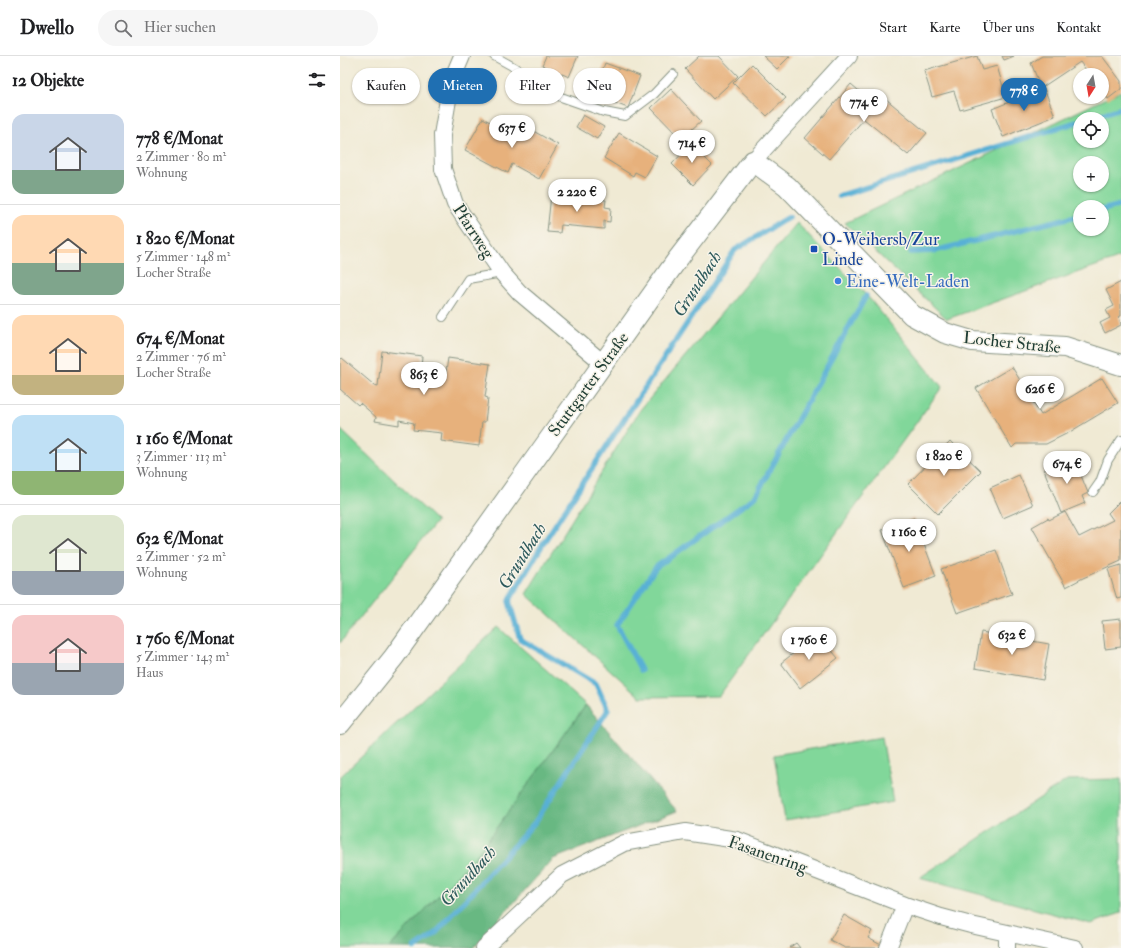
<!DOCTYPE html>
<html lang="de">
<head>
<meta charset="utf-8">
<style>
  :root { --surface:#fff; --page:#f6f6f6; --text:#202124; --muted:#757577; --line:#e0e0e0; --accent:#1f6fb2 }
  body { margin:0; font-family:"IM FELL Double Pica",serif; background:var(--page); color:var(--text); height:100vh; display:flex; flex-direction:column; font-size:15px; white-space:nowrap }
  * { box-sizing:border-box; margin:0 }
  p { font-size:13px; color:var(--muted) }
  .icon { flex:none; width:22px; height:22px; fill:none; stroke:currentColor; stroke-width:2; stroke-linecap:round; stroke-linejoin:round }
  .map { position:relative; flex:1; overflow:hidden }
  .drawer { display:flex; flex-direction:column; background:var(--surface); width:340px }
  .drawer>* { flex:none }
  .guide { position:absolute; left:12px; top:12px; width:380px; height:36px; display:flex; gap:8px }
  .needle { width:26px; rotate:191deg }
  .fabs { position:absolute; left:733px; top:12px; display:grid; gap:8px }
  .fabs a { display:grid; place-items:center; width:36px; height:36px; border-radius:50%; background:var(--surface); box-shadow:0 1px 3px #0004; font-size:20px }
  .price { position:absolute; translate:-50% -34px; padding:0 9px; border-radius:14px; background:#fff; color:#222; font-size:13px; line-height:26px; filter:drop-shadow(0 1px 2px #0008) }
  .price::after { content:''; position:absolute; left:50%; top:24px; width:12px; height:9px; margin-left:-6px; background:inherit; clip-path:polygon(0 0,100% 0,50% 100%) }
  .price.on { background:var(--accent); color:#fff }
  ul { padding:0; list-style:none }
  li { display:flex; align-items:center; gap:12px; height:100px; padding:0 12px }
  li+li { border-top:1px solid var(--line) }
  li span { display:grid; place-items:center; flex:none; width:112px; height:80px; border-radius:12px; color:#555 }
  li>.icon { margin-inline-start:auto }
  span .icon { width:48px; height:48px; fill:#fffc; stroke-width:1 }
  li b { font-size:17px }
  h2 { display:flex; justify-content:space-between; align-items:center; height:48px; padding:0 12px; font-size:17px }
  .chip { padding:0 14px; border-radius:18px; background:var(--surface); box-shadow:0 1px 3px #0004; font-size:14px; line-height:36px }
  .chip.on { background:var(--accent); color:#fff }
  header { display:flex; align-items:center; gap:24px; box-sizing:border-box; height:56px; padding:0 20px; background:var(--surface); border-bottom:1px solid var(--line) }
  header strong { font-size:19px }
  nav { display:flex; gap:22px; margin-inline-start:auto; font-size:14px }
  .search { width:280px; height:36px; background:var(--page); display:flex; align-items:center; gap:10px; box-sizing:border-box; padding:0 14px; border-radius:22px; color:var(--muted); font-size:15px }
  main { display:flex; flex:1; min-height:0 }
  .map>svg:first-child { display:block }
  .green { fill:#81d79a; stroke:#508a67; fill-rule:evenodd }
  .forest { fill:#68b882; stroke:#447a5b }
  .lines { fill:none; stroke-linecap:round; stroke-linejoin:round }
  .stream { stroke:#58b0d5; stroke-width:5.5 }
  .building { fill:#e7b17c }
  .service-casing { stroke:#889484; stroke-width:10 }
  .minor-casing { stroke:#889484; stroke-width:18 }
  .tertiary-casing { stroke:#889484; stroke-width:22 }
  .service { stroke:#fff; stroke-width:8 }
  .minor { stroke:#fff; stroke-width:16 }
  .tertiary { stroke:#fff; stroke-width:20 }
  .transit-dot { fill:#1a4fb4; stroke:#f7f3e8; stroke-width:1.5 }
  .shop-dot { fill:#3f7fe0; stroke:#f7f3e8; stroke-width:1.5 }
  .labels { text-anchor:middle; stroke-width:3; stroke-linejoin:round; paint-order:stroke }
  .street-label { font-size:17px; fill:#1f3d34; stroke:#f7f3e8 }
  .transit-label { font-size:17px; fill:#164399; stroke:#f7f3e8; text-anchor:start }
  .shop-label { font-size:17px; fill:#366cbe; stroke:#f7f3e8; text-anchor:start }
  .water-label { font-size:18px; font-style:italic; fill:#2d5a5c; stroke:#f7f3e8 }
</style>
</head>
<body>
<header>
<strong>Dwello</strong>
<div class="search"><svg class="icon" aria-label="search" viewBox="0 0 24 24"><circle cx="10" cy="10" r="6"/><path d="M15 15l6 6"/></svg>Hier suchen</div>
<nav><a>Start</a><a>Karte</a><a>Über uns</a><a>Kontakt</a></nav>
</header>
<main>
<section class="drawer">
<h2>12 Objekte<svg class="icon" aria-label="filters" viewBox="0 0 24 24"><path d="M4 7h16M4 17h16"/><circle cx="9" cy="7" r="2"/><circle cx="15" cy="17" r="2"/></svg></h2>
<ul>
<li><span style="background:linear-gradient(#c9d6e8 70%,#7fa58c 0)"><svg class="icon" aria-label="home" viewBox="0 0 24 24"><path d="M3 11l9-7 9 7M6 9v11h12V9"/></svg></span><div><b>778 €/Monat</b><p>2 Zimmer · 80 m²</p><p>Wohnung</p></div></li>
<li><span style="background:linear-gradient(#ffd9b3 60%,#7fa58c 0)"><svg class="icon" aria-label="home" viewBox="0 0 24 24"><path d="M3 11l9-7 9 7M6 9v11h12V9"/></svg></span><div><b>1 820 €/Monat</b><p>5 Zimmer · 148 m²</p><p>Locher Straße</p></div></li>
<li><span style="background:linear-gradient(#ffd9b3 75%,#c2b280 0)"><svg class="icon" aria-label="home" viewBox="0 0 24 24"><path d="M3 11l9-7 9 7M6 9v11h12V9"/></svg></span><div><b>674 €/Monat</b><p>2 Zimmer · 76 m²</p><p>Locher Straße</p></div></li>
<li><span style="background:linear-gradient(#bfe0f5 70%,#8fb573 0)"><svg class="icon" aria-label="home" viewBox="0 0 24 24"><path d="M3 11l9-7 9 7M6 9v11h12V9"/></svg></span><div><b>1 160 €/Monat</b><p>3 Zimmer · 113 m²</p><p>Wohnung</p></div></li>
<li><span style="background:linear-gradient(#dfe7d0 70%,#9aa5b1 0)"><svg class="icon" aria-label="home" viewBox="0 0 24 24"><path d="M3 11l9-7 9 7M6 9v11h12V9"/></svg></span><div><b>632 €/Monat</b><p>2 Zimmer · 52 m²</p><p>Wohnung</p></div></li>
<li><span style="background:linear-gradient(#f6c9c9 60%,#9aa5b1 0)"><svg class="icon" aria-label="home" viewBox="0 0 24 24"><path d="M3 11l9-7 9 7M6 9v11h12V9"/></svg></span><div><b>1 760 €/Monat</b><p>5 Zimmer · 143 m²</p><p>Haus</p></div></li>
</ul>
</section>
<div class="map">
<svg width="781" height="892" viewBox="0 0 781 892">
  <rect width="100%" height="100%" fill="#f7f3e8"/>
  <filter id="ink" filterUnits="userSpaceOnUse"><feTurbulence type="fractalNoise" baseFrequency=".025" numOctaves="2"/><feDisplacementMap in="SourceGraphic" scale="8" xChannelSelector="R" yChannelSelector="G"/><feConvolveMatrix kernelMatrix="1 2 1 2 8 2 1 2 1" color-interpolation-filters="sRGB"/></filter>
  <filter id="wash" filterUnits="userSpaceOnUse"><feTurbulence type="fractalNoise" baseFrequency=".012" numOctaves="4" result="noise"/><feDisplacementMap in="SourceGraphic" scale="16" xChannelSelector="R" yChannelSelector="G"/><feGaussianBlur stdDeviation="0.9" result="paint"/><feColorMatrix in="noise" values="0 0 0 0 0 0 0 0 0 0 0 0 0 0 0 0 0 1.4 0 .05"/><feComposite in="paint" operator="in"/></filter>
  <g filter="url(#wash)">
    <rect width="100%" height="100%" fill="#f0ead4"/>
    <path class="green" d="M781,35v166l-174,62 -102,-96zM740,63h22v22h-22zM740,107h22v22h-22zM740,151h22v22h-22z
      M457,167l72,75 73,89 -223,309 -79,1 -114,-103 114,-184z
      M0,373l97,92 -97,122z
      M158,571l88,78 -110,151 -87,92h-49v-171z
      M542,681l11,65 -108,18 -11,-65z
      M781,723v134l-30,11 -172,-46 148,-98z"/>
    <path class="forest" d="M246,649l91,106 -124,48 -80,89h-84l87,-92z"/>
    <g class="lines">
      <path class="stream" d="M746,63l35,-11
        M499,140l241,-75
        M762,154l19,-5
        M571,196l23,-1 146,-36
        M301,614l-24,-45 39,-58 99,-70 111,-201
        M75,892l20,-14 100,-112 73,-112 -12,-26 -76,-45 -11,-38 35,-59 191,-292 54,-33"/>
    </g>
    <g id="blocks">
      <path class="building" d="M206,0h32l-9,21 -27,-12z
        M359,0h20l19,20 -25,23 -28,-30z
        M423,0h27l-13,13z
        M637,0l5,14 15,-4 9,31 -46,13 -6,-19 -22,6 -8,-26z
        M662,0h12l-10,4z
        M702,0h60l19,25v8l-13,10 -6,-8v-16h-12l-10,-13 -39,26 -10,-25z
        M265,7l35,13 -12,32 -35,-13z
        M412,8l34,34 -19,18 -34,-33z
        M511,28l22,19 7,-9 47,39 -19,22 -44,-36 -35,40 -24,-21z
        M704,32l11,28 -52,21 -11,-28z
        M331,33l30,32 -20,18 -30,-31z
        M243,59l21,12 -7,12 -21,-12z
        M143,62l38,22 7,-12 30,17 -19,34 -27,-15 -4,9 -43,-23z
        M279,77l38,23 -12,21 -10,-5 -2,4 -29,-18z
        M351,88l21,21 -19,20 -21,-21z
        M211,139l55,5 -1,7 6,1 -1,14 -6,-1v8l-43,-4 -1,8 -13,-1z
        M781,226v34h-2l2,9 -16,8 -5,-10 10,-5 -4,-8 8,-4 -8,-16z
        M42,295l40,5 -2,20 25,3 3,-21 42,6 -5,33 3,1 -3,24h-3l-3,24 -38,-5 1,-8 -29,-3 1,-7 -15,-3v5l-24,-4 1,-4 -16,-14 -2,2 -18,-16v-29l2,-2 32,27 4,1z
        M672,311l29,48 61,-37 16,25 -50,30 -22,11h-30l-4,4 -36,-60z
        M610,385l31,30 -43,43 -30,-30z
        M734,402l14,35 -6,3 3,7 -24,10 -17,-43z
        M679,419l14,30 -30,13 -13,-30z
        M781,444v61l-38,17 -17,9 -34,-60 16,-9 1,2 16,-8 14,25 34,-17 -5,-7z
        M574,462l22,58 -32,12 -22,-58z
        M656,494l16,44 -55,19 -16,-44z
        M781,509v33l-4,1 -9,-30z
        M781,563v28l-16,2 -3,-28z
        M641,576l68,12 -6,36 -68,-12z
        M478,578l20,24 -38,30 -19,-25z
        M504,859l28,16 -4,7 13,7 -2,3h-34l-15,-8z
        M456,887l4,5h-11z"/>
    </g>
  </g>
  <g filter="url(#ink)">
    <use href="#blocks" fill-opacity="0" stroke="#889484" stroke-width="1"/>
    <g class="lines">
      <g class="service-casing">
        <path id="service" d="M154,0l18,10 49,31 43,15 21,4 29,-22 19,-20
          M103,261l25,-38 34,-6
          M753,436l7,-10 8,-22 13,-20"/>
      </g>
      <g class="minor-casing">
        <path id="minor" d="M122,0l-11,26 -9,53 1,34 12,35 47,69 18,20 83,70
          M413,105l96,-105
          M144,892l78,-73 62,-32 61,-11 52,8 168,65 36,12 30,8 104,23
          M548,892l17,-43
          M667,892v-15"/>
      </g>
      <g class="tertiary-casing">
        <path id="tertiary" d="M0,668l54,-67 283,-397 76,-99 34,25 125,129 33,18 27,8 93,6 56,18"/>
      </g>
      <use href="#service" class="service"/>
      <use href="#minor" class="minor"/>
      <use href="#tertiary" class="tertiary"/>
    </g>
  </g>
  <rect class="transit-dot" x="470" y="189" width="8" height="8" rx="2"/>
  <circle class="shop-dot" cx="498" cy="225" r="4"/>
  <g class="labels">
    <g class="street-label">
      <text transform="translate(134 175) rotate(57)" y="6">Pfarrweg</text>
      <text transform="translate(672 286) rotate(6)" y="6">Locher Straße</text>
      <text transform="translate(248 328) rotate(-54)" y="6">Stuttgarter Straße</text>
      <text transform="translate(428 798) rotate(19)" y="6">Fasanenring</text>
    </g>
    <g class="transit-label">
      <text x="482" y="189">O-Weihersb/Zur<tspan x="482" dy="20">Linde</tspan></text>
    </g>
    <g class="shop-label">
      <text x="506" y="231">Eine-Welt-Laden</text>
    </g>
    <g class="water-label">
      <text transform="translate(357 228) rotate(-57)" y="6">Grundbach</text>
      <text transform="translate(182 500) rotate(-58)" y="6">Grundbach</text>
      <text transform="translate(128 820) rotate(-48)" y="6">Grundbach</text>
    </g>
  </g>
</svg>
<div class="fabs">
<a><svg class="needle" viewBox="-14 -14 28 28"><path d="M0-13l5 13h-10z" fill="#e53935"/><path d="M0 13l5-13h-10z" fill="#757577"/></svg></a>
<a><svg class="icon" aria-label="locate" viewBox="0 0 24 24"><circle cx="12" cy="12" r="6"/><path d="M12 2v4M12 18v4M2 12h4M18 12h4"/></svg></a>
<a>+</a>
<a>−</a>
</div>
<b class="price on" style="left:684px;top:56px">778 €</b>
<b class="price" style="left:524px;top:67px">774 €</b>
<b class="price" style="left:172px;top:93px">637 €</b>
<b class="price" style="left:352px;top:108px">714 €</b>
<b class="price" style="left:237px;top:157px">2 220 €</b>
<b class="price" style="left:84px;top:340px">863 €</b>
<b class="price" style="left:700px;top:354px">626 €</b>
<b class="price" style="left:604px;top:421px">1 820 €</b>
<b class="price" style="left:727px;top:429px">674 €</b>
<b class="price" style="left:569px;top:497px">1 160 €</b>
<b class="price" style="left:672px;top:600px">632 €</b>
<b class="price" style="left:469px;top:605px">1 760 €</b>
<div class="guide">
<a class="chip">Kaufen</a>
<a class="chip on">Mieten</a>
<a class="chip">Filter</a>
<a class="chip">Neu</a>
</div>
</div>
</main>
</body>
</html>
